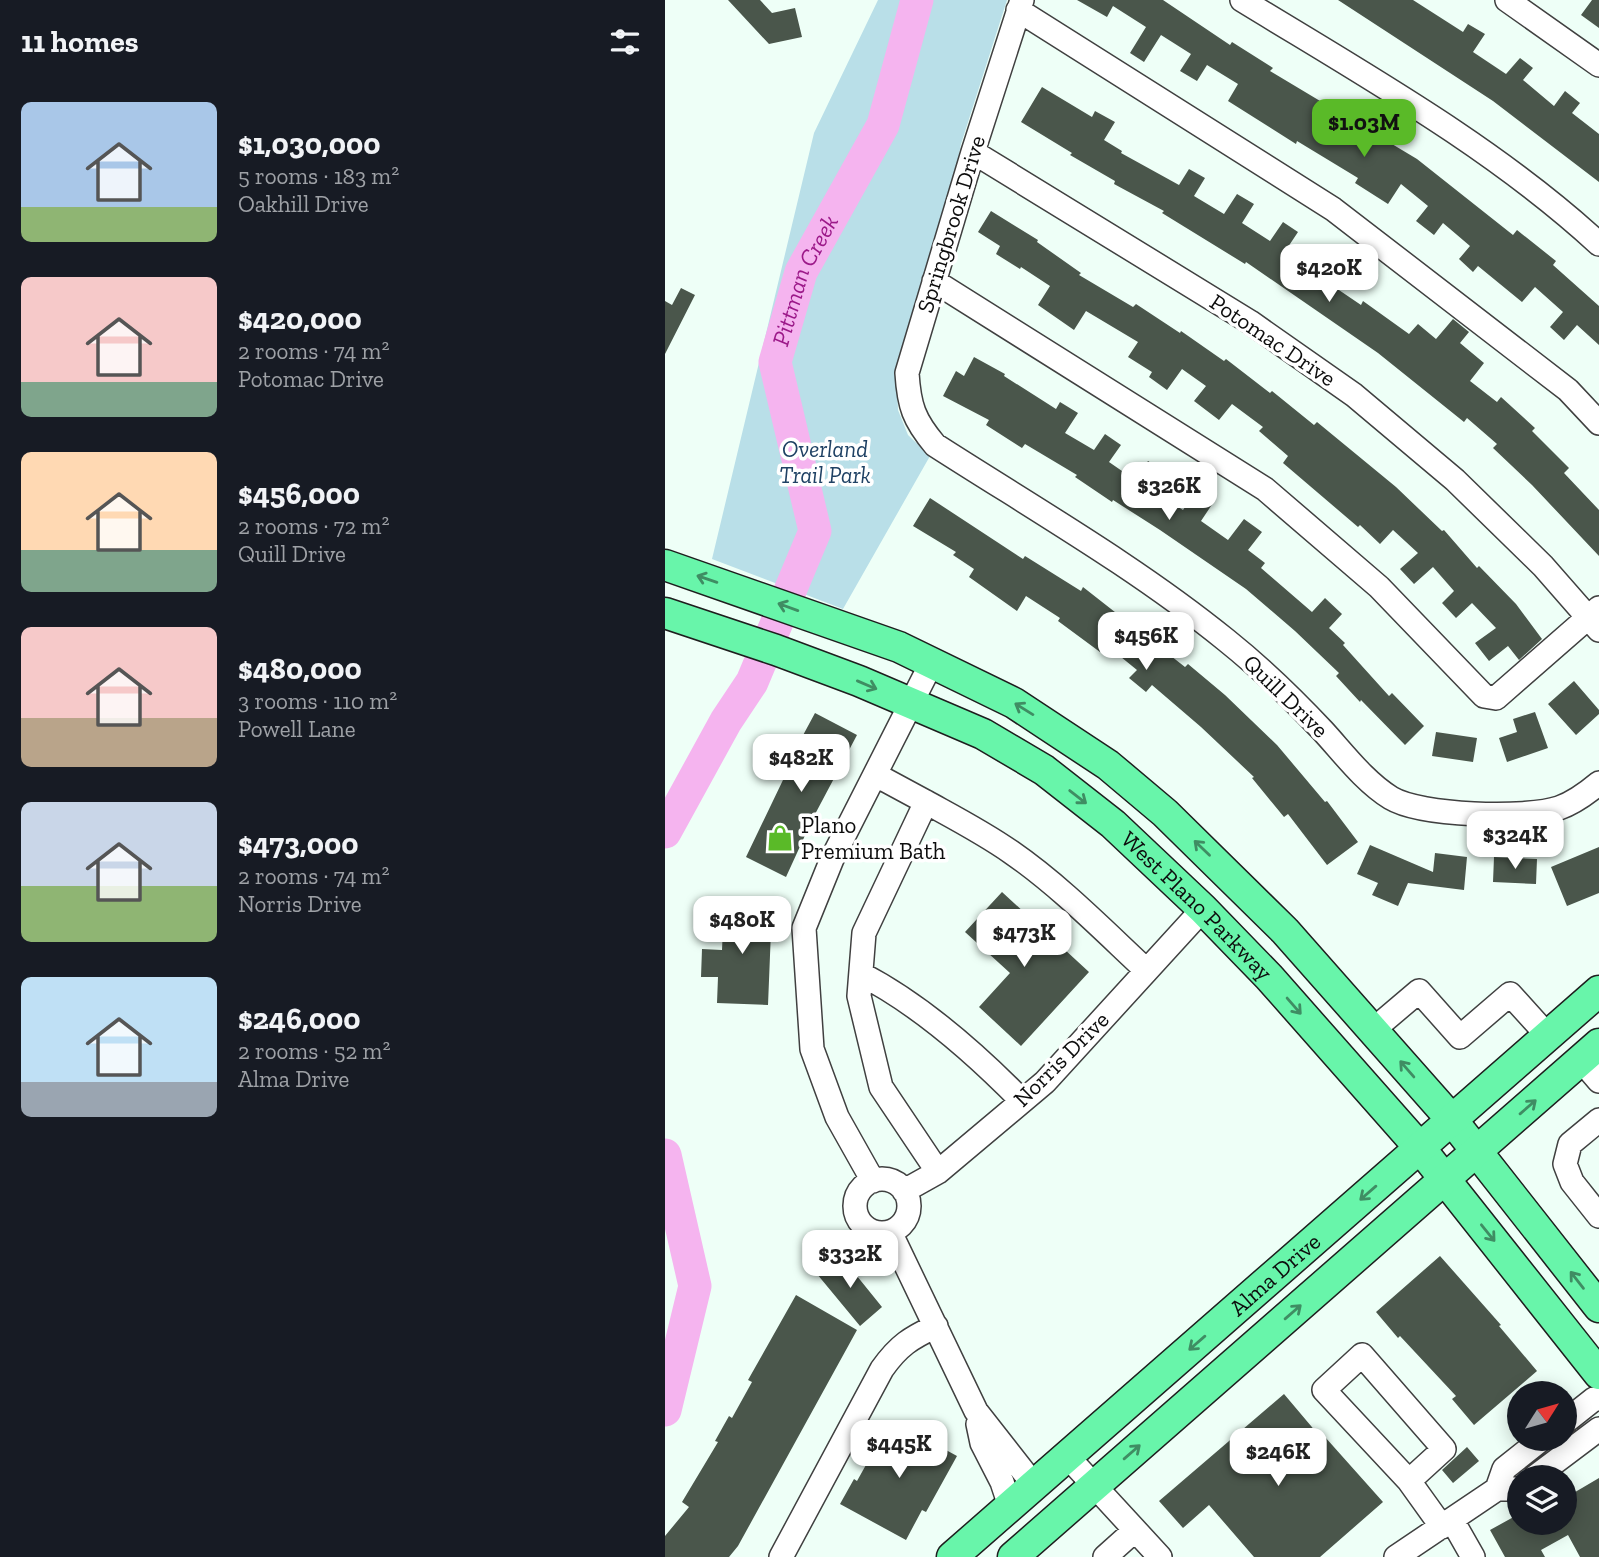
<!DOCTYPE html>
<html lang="en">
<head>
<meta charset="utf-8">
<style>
  :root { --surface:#171b24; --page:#20242c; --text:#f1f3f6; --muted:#9ea1a6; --accent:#5aba28 }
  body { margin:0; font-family:"Zilla Slab",serif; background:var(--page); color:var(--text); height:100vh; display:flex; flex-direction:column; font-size:26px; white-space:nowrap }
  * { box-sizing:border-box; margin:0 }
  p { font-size:23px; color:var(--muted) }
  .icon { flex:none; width:38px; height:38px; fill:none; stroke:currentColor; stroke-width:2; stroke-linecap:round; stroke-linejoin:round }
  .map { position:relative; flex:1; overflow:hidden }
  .panel { display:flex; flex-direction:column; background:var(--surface); width:665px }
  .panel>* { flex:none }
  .needle { width:46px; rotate:53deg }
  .buttons { position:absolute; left:842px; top:1381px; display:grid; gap:14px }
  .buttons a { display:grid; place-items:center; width:70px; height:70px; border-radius:50%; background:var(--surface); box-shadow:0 4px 18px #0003; font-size:35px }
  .price { position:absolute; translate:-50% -60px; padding:0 16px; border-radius:14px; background:#fff; color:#222; font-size:23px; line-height:46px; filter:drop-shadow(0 2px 4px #0008) }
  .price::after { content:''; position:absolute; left:50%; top:42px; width:21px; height:16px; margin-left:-10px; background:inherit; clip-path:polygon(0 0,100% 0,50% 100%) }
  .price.selected { background:var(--accent); color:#111 }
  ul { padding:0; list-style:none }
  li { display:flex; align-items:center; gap:21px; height:175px; padding:0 21px }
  li span { display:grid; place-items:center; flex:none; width:196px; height:140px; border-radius:10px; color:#555 }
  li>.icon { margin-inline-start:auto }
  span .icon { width:84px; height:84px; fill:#fffc; stroke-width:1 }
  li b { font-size:30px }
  h2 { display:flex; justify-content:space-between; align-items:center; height:84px; padding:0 21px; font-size:30px }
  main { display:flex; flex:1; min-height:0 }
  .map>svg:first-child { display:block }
  .green { fill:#b9dfe8 }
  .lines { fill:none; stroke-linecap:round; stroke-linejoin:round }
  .river { stroke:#f5b4ef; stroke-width:33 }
  .building { fill:#4a564b }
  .minor-casing { stroke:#404040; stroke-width:26 }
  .major-casing { stroke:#1e1e1e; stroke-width:33 }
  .minor { stroke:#fff; stroke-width:23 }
  .major { stroke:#68f5aa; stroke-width:30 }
  .oneway { stroke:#3f8d63 }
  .labels { text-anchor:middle; stroke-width:7; stroke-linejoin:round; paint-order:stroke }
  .street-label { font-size:23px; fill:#0d0d0d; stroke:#fff }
  .park-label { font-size:23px; font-style:italic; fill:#1f4164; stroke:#fff }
  .poi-label { font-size:23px; fill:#0d0d0d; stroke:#fff; text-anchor:start }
  .water-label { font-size:24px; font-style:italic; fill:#9c1989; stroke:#fff }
</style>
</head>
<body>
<main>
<section class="panel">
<h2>11 homes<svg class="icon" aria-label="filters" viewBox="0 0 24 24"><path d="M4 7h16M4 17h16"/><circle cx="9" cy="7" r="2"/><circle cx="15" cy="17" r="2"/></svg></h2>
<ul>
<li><span style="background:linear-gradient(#a9c7e8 75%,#8fb573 0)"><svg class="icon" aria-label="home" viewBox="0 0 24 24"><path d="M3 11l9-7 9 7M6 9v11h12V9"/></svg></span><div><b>$1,030,000</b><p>5 rooms · 183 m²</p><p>Oakhill Drive</p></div></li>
<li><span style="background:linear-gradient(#f6c9c9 75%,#7fa58c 0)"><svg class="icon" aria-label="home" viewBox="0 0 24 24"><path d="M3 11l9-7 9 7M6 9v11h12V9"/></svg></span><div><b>$420,000</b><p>2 rooms · 74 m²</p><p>Potomac Drive</p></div></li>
<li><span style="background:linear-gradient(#ffd9b3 70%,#7fa58c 0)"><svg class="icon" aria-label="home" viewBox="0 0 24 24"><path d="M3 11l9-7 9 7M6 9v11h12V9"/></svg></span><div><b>$456,000</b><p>2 rooms · 72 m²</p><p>Quill Drive</p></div></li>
<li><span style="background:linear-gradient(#f6c9c9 65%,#b9a48a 0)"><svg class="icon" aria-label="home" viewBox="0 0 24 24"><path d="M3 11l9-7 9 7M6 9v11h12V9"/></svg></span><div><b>$480,000</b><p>3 rooms · 110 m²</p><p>Powell Lane</p></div></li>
<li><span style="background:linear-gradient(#c9d6e8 60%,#8fb573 0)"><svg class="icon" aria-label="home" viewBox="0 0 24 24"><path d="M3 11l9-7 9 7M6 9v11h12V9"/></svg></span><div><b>$473,000</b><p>2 rooms · 74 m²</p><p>Norris Drive</p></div></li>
<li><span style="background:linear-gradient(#bfe0f5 75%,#9aa5b1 0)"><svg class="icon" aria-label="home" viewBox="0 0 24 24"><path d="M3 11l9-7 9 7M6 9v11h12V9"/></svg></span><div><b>$246,000</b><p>2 rooms · 52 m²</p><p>Alma Drive</p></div></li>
</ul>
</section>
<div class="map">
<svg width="934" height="1557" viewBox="0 0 934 1557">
  <rect width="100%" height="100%" fill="#eefff7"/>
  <path class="green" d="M213,0h129l-46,144 -27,137 -37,102 1,27 10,25 22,21 -87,153 -131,-50 102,-426z"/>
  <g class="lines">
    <g class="river">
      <path id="s1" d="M0,832l61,-111 26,-39 63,-151 -40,-169 26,-90 82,-147 34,-125"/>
      <path d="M0,1155l30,131 -30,124"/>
    </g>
  </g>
  <path class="building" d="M63,0h32l12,13 23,-5 7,29 -33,7z
    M412,0h86l67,45 2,-3 41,26 -3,3 147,88 96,76 4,-5 39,31 -3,4 46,41v39l-22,-20 -13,15 -14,-13 13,-15 -28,-25 -13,15 -44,-36 -5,6 -14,-13 11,-13 -27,-23 -9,12 -18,-14 12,-15 -27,-22 -13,20 -33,-21 3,-5 -61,-37 -1,3 -68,-43 10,-17 -31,-19 -10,16 -17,-10 11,-17 -30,-19 -17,27 -14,-9 16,-26 -33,-21 -6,11z
    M673,0h75l50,32 5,-8 17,10 -12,18 33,22 14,-16 13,10 -10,12 31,26 11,-15 15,12 -8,10 27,21v48l-106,-81z
    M927,0h7v28l-18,-13z
    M377,87l50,30 3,-6 20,11 -11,18 18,11 -1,2 58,32 10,-16 16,9 -11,18 30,18 13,-20 17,10 -12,19 28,18 13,-19 15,10 -14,21 32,22 12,-17 16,11 -11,17 28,19 2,-4 46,33 9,-10 18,15 17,-20 16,13 -9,11 24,20 -14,18 27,21 4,-5 34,31 -3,3 37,37 -5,5 35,37v46l-67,-71 -39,-37 4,-4 -30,-26 -3,4 -86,-69 -132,-91 -1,2 -83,-51 2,-2 -50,-27 1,-3 -45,-26 2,-2 -51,-31z
    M326,211l47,29 -1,2 44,31 -2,2 54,32 3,-3 44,29 1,-2 43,30 2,-2 44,34 2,-2 42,34 3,-3 79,65 46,44 2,-1 33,38 2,-2 37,38 26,35 -23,21 -11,-14 -19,15 -14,-18 21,-15 -24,-25 -16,15 -14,-15 12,-12 -21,-24 -19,17 -14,-15 18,-16 -25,-23 -13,14 -20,-19 -2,2 -75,-64 5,-7 -29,-25 4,-4 -31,-23 -13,16 -25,-19 12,-15 -24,-17 -15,21 -18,-13 3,-5 -24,-15 10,-15 -52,-31 -12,19 -36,-25 12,-19 -29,-19 -1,2 -24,-15 4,-8 -22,-14z
    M16,288l14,7 -30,59v-53l7,4z
    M309,357l31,17 -1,2 52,33 4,-7 18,11 -13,20 29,17 11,-16 16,11 -12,17 26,18 13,-19 17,11 -12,19 30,19 13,-19 17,12 -12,18 27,19 16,-21 18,13 -14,18 17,13 -4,5 51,44 13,-14 17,16 -13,14 16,15 -2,2 46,51 3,-3 32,33 -19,19 -44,-45 -1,2 -24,-26 3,-3 -44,-42 -49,-42 -86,-59 -47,-30 -1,2 -37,-25 2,-2 -52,-31 -3,4 -36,-23 3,-5 -46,-24 13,-25 8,5z
    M265,498l93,61 2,-3 56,35 2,-4 102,80 3,-3 37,31 52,50 48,57 2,-1 31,41 -31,23 -39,-51 -4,3 -32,-39 2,-1 -53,-50 -49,-42 -6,7 -17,-14 8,-8 -32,-26 -5,8 -42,-31 2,-3 -34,-22 -9,15 -48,-34 5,-8 -21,-14 3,-3 -43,-26z
    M909,681l25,29v4l-23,21 -28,-31z
    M870,712l13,36 -41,14 -8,-24 18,-6 -4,-13z
    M150,713l42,22 -44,83 -27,59 -40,-20 37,-77 -3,-2z
    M771,732l41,6 -4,24 -41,-6z
    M705,845l63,27 2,-19 32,4 -3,33 -56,-7 -10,23 -26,-11 6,-12 -21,-9z
    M934,847v46l-32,13 -16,-39z
    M829,857l43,2 -1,25 -43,-2z
    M337,892l87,80 -68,74 -42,-39 31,-34 -45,-41z
    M59,904l48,2 -4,99 -51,-2 1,-26h-17l1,-28 20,1z
    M175,1255l42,52 -22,19 -43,-52z
    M775,1256l61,69 -2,1 38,45 -63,54 -22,-26 4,-3 -56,-60 -2,2 -22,-26z
    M131,1295l61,35 -119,216 -9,11h-64v-21l24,-29 -7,-5 36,-60 -3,-1 14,-25 3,2 20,-36 -4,-2z
    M619,1394l38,45 3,-2 58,65 -63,55h-66l-45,-52 -26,23 -24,-27z
    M226,1420l66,36 -31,56 -4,-2 -16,30 -66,-36 14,-25 3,2z
    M802,1447l12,14 -26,22 -11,-13z
    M934,1478v79h-19l-12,-22 -27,15 4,7h-40l-15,-27 29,-16v8h46v-24z"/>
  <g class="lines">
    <g class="minor-casing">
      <path id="minor" d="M357,0l-49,152 -66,221c2,33 7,47 28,72 98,63 201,122 291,195 35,28 67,59 97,91 21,23 42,51 68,67 30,18 135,21 168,10 14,-5 28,-15 40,-25
        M577,0c121,74 253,148 357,244
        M842,0l92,65
        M353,10l315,199 235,181 31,33
        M308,152l277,170 104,73 101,85 88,86 56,64
        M269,281l331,208 114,98 105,109 12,2 103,-90
        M211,775l50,27
        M196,974c60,31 114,79 161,127
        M708,1030l46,-39 41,46 50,-43 38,42
        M916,1060l18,21
        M934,1120l-29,24 -5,20 7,18 27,34
        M273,1172l-57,-85 -22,-91 5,-63 62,-131c29,16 58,31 85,50 49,34 91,77 135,118
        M190 1206a27 27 0 1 1 54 0a27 27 0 1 1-54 0Z
        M208,1181l-36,-64 -25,-68 -8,-121 28,-69 100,-197
        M239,1191l34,-19 107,-90 158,-173
        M225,1232l86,179 58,74
        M900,1422l29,-23h5
        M313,1424l4,19 20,39 8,24
        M402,1456l93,101
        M870,1477l64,-48
        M744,1481l35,-32 -82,-94 -38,35 85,91 33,46
        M854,1489h-22l7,-20 39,-31
        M787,1520l21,37
        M116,1557l101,-188c17,-24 29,-31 54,-43
        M440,1557l29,-26
        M731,1557l101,-68"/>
    </g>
    <g class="major-casing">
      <g id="major">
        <path d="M0,565l234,82 115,56 94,62 57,48 120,118 167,189 147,187"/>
        <path id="s2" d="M0,613l111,37 83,31 124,53 61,36 69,54 90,85 66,68 151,171 179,226"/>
        <path id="s3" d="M287,1557l647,-566"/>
        <path d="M348,1557l586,-513"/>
      </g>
    </g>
    <use href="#minor" class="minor"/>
    <use href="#major" class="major"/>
  </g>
  <defs><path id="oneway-shaft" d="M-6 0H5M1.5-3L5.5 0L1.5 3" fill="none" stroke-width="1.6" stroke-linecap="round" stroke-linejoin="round" transform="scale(1.75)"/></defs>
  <g class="oneway">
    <use href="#oneway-shaft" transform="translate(42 579) rotate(-161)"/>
    <use href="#oneway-shaft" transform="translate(123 607) rotate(-160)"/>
    <use href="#oneway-shaft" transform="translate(202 685) rotate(23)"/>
    <use href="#oneway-shaft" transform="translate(359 709) rotate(-148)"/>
    <use href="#oneway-shaft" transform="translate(413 797) rotate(38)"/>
    <use href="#oneway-shaft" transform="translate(537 848) rotate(-136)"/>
    <use href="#oneway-shaft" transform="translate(629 1006) rotate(49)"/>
    <use href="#oneway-shaft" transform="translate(742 1069) rotate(-131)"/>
    <use href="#oneway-shaft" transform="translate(863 1107) rotate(-41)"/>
    <use href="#oneway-shaft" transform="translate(703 1193) rotate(139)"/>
    <use href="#oneway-shaft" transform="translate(823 1233) rotate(51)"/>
    <use href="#oneway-shaft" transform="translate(912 1280) rotate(-128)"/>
    <use href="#oneway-shaft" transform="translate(628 1312) rotate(-41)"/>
    <use href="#oneway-shaft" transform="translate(532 1343) rotate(139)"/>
    <use href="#oneway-shaft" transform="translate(467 1452) rotate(-41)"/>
  </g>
  <defs>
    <g id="shop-bare" transform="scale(2.1)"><path d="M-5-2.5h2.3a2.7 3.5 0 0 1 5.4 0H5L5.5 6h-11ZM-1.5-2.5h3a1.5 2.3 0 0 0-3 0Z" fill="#5aba28" stroke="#fff" stroke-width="2.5" paint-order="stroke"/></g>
  </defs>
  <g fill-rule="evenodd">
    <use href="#shop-bare" x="115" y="838"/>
  </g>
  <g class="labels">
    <g class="street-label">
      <text transform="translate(286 224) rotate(-73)" y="8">Springbrook Drive</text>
      <text transform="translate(608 340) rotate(34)" y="8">Potomac Drive</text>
      <text transform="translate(621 696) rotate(44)" y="8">Quill Drive</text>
      <text dy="8" stroke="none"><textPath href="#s2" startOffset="616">West Plano Parkway</textPath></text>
      <text transform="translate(396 1059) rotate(-45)" y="8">Norris Drive</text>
      <text dy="8" stroke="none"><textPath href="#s3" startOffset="429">Alma Drive</textPath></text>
    </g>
    <g class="park-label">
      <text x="160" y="457">Overland<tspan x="160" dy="26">Trail Park</tspan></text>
    </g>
    <g class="poi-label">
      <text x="136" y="833">Plano<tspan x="136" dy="26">Premium Bath</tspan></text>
    </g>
    <g class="water-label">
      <text dy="8" stroke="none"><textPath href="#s1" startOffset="598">Pittman Creek</textPath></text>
    </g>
  </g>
</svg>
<div class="buttons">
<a><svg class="needle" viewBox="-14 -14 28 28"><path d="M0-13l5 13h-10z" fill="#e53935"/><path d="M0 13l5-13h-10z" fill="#9ea1a6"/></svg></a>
<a><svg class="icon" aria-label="layers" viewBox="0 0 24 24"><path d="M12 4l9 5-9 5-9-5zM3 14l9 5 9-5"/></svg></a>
</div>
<b class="price selected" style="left:699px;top:159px">$1.03M</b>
<b class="price" style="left:664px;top:304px">$420K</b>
<b class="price" style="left:504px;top:522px">$326K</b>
<b class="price" style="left:481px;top:672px">$456K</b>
<b class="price" style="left:136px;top:794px">$482K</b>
<b class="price" style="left:850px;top:871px">$324K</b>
<b class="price" style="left:77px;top:956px">$480K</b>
<b class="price" style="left:359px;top:969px">$473K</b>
<b class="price" style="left:185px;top:1290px">$332K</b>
<b class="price" style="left:234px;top:1480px">$445K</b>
<b class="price" style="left:613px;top:1488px">$246K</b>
</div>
</main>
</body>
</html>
